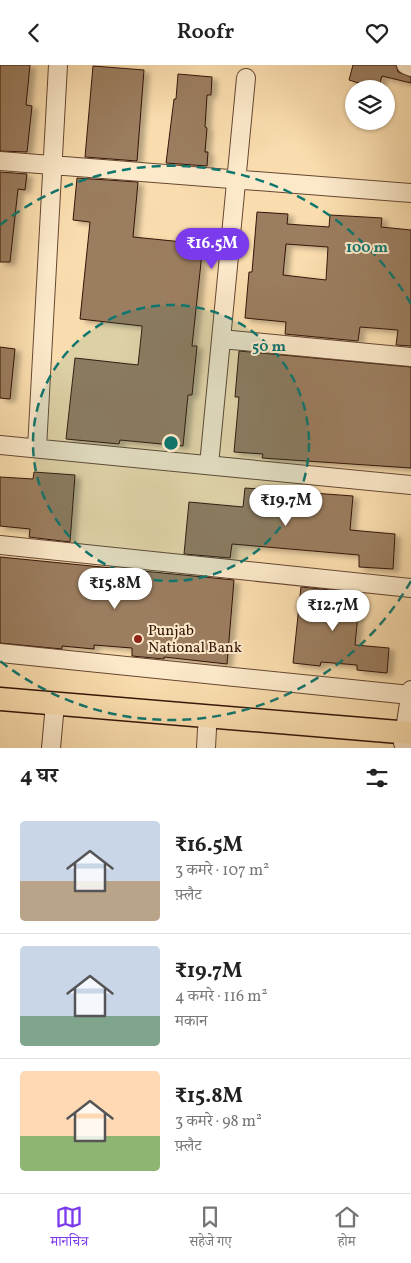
<!DOCTYPE html>
<html lang="hi">
<head>
<meta charset="utf-8">
<style>
  :root { --surface:#fff; --page:#f2f2f2; --text:#222; --muted:#767676; --line:#e0e0e0; --accent:#7c3aed }
  body { margin:0; font-family:Vollkorn,"Noto Serif Devanagari",serif; background:var(--page); color:var(--text); height:100vh; display:flex; flex-direction:column; font-size:19px; white-space:nowrap }
  * { box-sizing:border-box; margin:0 }
  p { font-size:16px; color:var(--muted) }
  .icon { flex:none; width:28px; height:28px; fill:none; stroke:currentColor; stroke-width:2; stroke-linecap:round; stroke-linejoin:round }
  .map { position:relative; height:683px; overflow:hidden }
  .details { display:flex; flex-direction:column; background:var(--surface); flex:1 }
  .details>* { flex:none }
  .fabs { position:absolute; left:345px; top:15px; display:grid; gap:10px }
  .fabs a { display:grid; place-items:center; width:50px; height:50px; border-radius:50%; background:var(--surface); box-shadow:0 1px 4px #0004; font-size:25px }
  .price { position:absolute; translate:-50% -42px; padding:0 11px; border-radius:18px; background:#fff; color:#222; font-size:16px; line-height:32px; filter:drop-shadow(0 1px 2px #0008) }
  .price::after { content:''; position:absolute; left:50%; top:30px; width:15px; height:11px; margin-left:-8px; background:inherit; clip-path:polygon(0 0,100% 0,50% 100%) }
  .price.active { background:var(--accent); color:#fff }
  ul { padding:0; list-style:none }
  li { display:flex; align-items:center; gap:15px; height:125px; padding:0 20px }
  li+li { border-top:1px solid var(--line) }
  li span { display:grid; place-items:center; flex:none; width:140px; height:100px; border-radius:5px; color:#555 }
  li>.icon { margin-inline-start:auto }
  span .icon { width:60px; height:60px; fill:#fffc; stroke-width:1 }
  li b { font-size:21px }
  h2 { display:flex; justify-content:space-between; align-items:center; height:60px; padding:0 20px; font-size:21px }
  header { display:flex; justify-content:space-between; align-items:center; height:65px; padding:0 20px; background:var(--surface); font-size:22px; font-weight:600 }
  .tabs { display:flex; justify-content:space-around; align-items:center; height:70px; border-top:1px solid var(--line); background:var(--surface); font-size:14px; color:var(--muted) }
  .tabs a { display:grid; justify-items:center; gap:2px }
  .tabs .active { color:var(--accent) }
  .map>svg:first-child { display:block }
  .building { fill:#9b7d5e; stroke:#341508; fill-rule:evenodd; filter:url(#shadow) }
  .lines { fill:none; stroke-linecap:round; stroke-linejoin:round }
  .minor-casing { stroke:#664732; stroke-width:20 }
  .major-casing { stroke:#341508; stroke-width:25 }
  .minor { stroke:#fce9ca; stroke-width:18 }
  .major { stroke:#faddae; stroke-width:22 }
  .ring { fill:none; stroke:#0f766e; stroke-width:2.5; stroke-dasharray:9 6 }
  .poi-dot { fill:#8f2418; stroke:#fce9ca; stroke-width:2 }
  .labels { text-anchor:middle; stroke-width:4; stroke-linejoin:round; paint-order:stroke }
  .poi-label { font-size:15px; fill:#341508; stroke:#fce9ca; text-anchor:start }
  .centre { fill:#0f766e; stroke:#fce9ca; stroke-width:2.5 }
  .ring-label { font-size:15px; text-anchor:middle; font-weight:bold; fill:#0f766e; stroke:#fce9ca; stroke-width:4; stroke-linejoin:round; paint-order:stroke }
</style>
</head>
<body>
<header><svg class="icon" aria-label="back" viewBox="0 0 24 24"><path d="M15 5l-7 7 7 7"/></svg>Roofr<svg class="icon" aria-label="heart" viewBox="0 0 24 24"><path d="M12 20l-8-8c-3-5 5-10 8-4 3-6 11-1 8 4z"/></svg></header>
<div class="map">
<svg width="411" height="683" viewBox="0 0 411 683">
  <defs>
    <filter id="shadow"><feDropShadow dx="5.5" dy="3" stdDeviation="2.5" flood-color="#0004"/></filter>
  </defs>
  <rect width="100%" height="100%" fill="#faddae"/>
  <filter id="stains"><feTurbulence type="fractalNoise" baseFrequency=".004" numOctaves="4"/><feColorMatrix values="0 0 0 0 .2 0 0 0 0 .09 0 0 0 0 .02 0 0 0 .5 -.17"/></filter>
  <radialGradient id="worn" r=".72"><stop offset=".6" stop-color="#630" stop-opacity="0"/><stop offset="1" stop-color="#630" stop-opacity=".3"/></radialGradient>
  <path class="building" d="M0,0h30l-4,40 6,1 -5,46 -27,-1z
    M353,0h43l2,7 13,5v6l-29,-7 -4,13 -13,-4 -16,-5z
    M93,1l51,4 -7,91 -52,-4z
    M178,9l34,3 -1,18h-4l-2,32 2,1 -2,24h3l-1,14 -41,-3 8,-64h2z
    M0,107l27,2 -2,16 -7,-1 -8,73h-10z
    M77,113l61,4 -5,55 70,7 -11,102h5l-5,49h-4l-5,51 -63,-6 -1,4 -53,-5 9,-81 63,7 4,-37v-2l-62,-7 10,-97 -17,-2z
    M257,147l31,2 -1,10 42,3 1,-12 52,3 -1,9 30,3v116l-15,-1 2,-15 -38,-3 -2,14 -73,-7 1,-12 -41,-4 4,-46h3zM286,179l42,3 -2,33 -43,-5z
    M0,282l15,2 -5,50 -10,-1z
    M239,286l172,16v101l-149,-10 1,-4 -29,-2 5,-55h-4z
    M34,407l41,3 -5,67 -41,-5 1,-8 -30,-3v-49l33,2z
    M245,423l108,8 -3,34 45,4 -2,35 -34,-2v-12l-127,-11 -2,14 -46,-4 5,-52 54,5z
    M0,492l234,23 -7,84 -63,-7v2l-32,-3v-8l-38,-3v4l-32,-3v3l-62,-6z
    M301,522l59,6 -5,52 34,3 -2,25 -30,-3v-5l-36,-3 -1,4 -27,-3z"/>
  <g class="lines">
    <g class="minor-casing">
      <path id="minor" d="M406,0l5,2
        M0,96l411,32
        M221,274l190,18
        M0,380l411,40
        M37,383l21,-383
        M209,400l37,-387
        M0,480l411,43
        M0,588l410,42
        M403,678l8,-53
        M51,683l3,-33
        M206,683l1,-19"/>
    </g>
    <g class="major-casing">
      <path id="major" d="M0,634l411,34"/>
    </g>
    <use href="#minor" class="minor"/>
    <use href="#major" class="major"/>
  </g>
  <circle cx="171" cy="378" r="138" fill="#0f766e" fill-opacity=".12"/>
  <g class="ring">
    <circle cx="171" cy="378" r="138"/>
    <path d="M411 516A277 277 0 0 1 0 596M0 160A277 277 0 0 1 411 239"/>
  </g>
  <circle class="poi-dot" cx="138" cy="574" r="5"/>
  <g class="labels">
    <g class="poi-label">
      <text x="148" y="570">Punjab<tspan x="148" dy="17">National Bank</tspan></text>
    </g>
  </g>
  <circle cx="171" cy="378" r="8" class="centre"/>
  <g class="ring-label">
    <text x="367" y="187">100 m</text>
    <text x="269" y="286">50 m</text>
  </g>
  <rect width="100%" height="100%" filter="url(#stains)"/>
  <rect width="100%" height="100%" fill="url(#worn)"/>
</svg>
<div class="fabs">
<a><svg class="icon" aria-label="layers" viewBox="0 0 24 24"><path d="M12 4l9 5-9 5-9-5zM3 14l9 5 9-5"/></svg></a>
</div>
<b class="price active" style="left:212px;top:205px">₹16.5M</b>
<b class="price" style="left:286px;top:462px">₹19.7M</b>
<b class="price" style="left:115px;top:545px">₹15.8M</b>
<b class="price" style="left:333px;top:567px">₹12.7M</b>
</div>
<section class="details">
<h2>4 घर<svg class="icon" aria-label="filters" viewBox="0 0 24 24"><path d="M4 7h16M4 17h16"/><circle cx="9" cy="7" r="2"/><circle cx="15" cy="17" r="2"/></svg></h2>
<ul>
<li><span style="background:linear-gradient(#c9d6e8 60%,#b9a48a 0)"><svg class="icon" aria-label="home" viewBox="0 0 24 24"><path d="M3 11l9-7 9 7M6 9v11h12V9"/></svg></span><div><b>₹16.5M</b><p>3 कमरे · 107 m²</p><p>फ़्लैट</p></div></li>
<li><span style="background:linear-gradient(#c9d6e8 70%,#7fa58c 0)"><svg class="icon" aria-label="home" viewBox="0 0 24 24"><path d="M3 11l9-7 9 7M6 9v11h12V9"/></svg></span><div><b>₹19.7M</b><p>4 कमरे · 116 m²</p><p>मकान</p></div></li>
<li><span style="background:linear-gradient(#ffd9b3 65%,#8fb573 0)"><svg class="icon" aria-label="home" viewBox="0 0 24 24"><path d="M3 11l9-7 9 7M6 9v11h12V9"/></svg></span><div><b>₹15.8M</b><p>3 कमरे · 98 m²</p><p>फ़्लैट</p></div></li>
</ul>
</section>
<nav class="tabs">
<a class="active"><svg class="icon" aria-label="map" viewBox="0 0 24 24"><path d="M3 6l6-2 6 2 6-2v14l-6 2-6-2-6 2zM9 4v14M15 6v14"/></svg>मानचित्र</a>
<a><svg class="icon" aria-label="saved" viewBox="0 0 24 24"><path d="M7 4h10v16l-5-4-5 4z"/></svg>सहेजे गए</a>
<a><svg class="icon" aria-label="home" viewBox="0 0 24 24"><path d="M3 11l9-7 9 7M6 9v11h12V9"/></svg>होम</a>
</nav>
</body>
</html>
